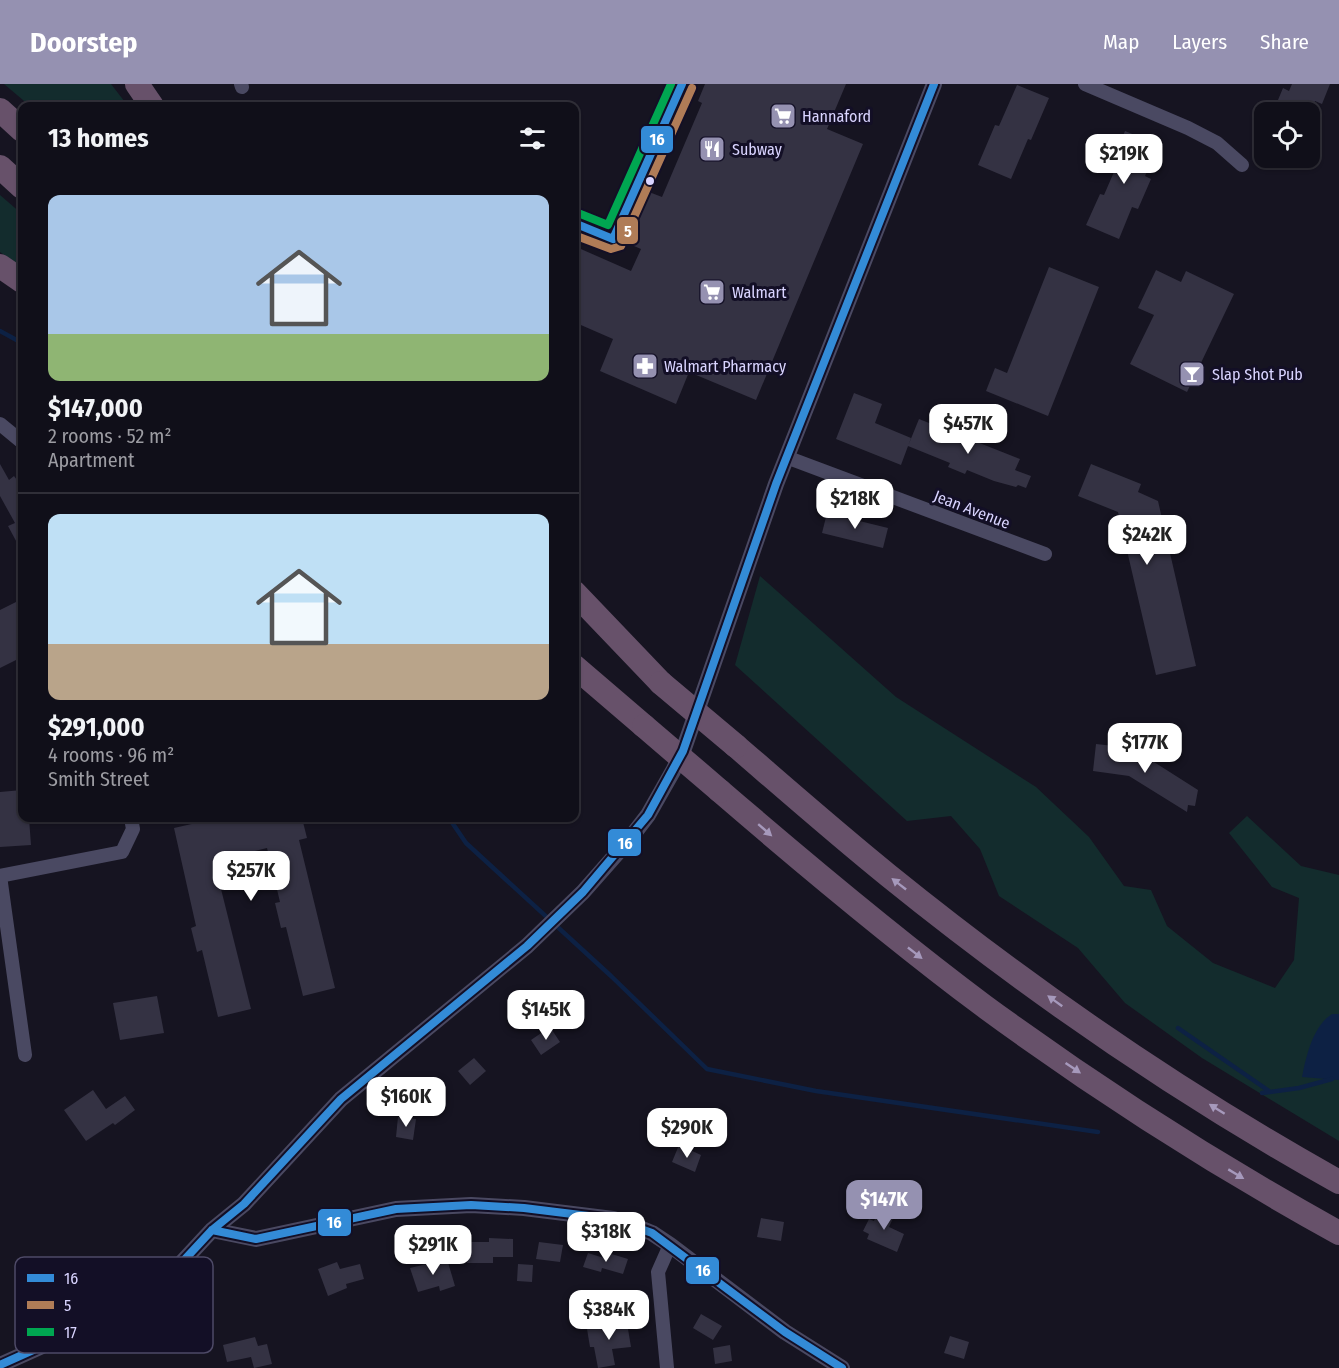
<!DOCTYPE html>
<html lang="en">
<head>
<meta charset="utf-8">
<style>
  :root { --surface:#100f19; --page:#1e1d26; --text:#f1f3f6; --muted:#9c9ca2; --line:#302f38; --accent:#9591b1 }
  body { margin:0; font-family:"Fira Sans Condensed",sans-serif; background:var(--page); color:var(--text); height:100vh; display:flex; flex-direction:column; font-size:22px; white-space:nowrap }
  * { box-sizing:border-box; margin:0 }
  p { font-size:20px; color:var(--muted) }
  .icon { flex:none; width:33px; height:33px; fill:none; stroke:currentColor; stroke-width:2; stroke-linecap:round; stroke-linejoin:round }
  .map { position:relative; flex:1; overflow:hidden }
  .drawer { position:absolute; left:18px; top:18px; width:561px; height:720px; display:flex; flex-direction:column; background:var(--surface); border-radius:12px; box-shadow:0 2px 4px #0004,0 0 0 2px var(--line) }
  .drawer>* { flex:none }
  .buttons { position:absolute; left:1254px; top:18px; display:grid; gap:12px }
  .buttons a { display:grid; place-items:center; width:66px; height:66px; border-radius:12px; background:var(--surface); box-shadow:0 2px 4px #0004,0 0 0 2px var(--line); font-size:30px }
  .price { position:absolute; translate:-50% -51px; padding:0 14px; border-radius:12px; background:#fff; color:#222; font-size:20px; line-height:39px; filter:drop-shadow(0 2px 3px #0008) }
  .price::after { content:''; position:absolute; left:50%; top:36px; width:18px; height:14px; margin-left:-9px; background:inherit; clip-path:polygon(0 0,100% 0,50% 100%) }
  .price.current { background:var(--accent); color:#fff }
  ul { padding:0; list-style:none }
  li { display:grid; align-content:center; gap:12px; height:318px; padding:0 30px }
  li+li { border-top:2px solid var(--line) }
  li span { display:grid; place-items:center; height:186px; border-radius:12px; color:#555 }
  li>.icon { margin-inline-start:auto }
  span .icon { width:108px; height:108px; fill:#fffc; stroke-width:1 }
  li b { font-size:26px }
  h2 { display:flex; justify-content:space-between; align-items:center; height:72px; padding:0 30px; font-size:26px }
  header { display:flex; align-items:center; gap:36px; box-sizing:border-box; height:84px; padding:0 30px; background:var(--accent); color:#fff }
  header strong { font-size:28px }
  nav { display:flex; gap:33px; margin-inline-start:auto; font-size:21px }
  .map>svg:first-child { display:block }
  .green { fill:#132c2d }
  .water { fill:#0d2144 }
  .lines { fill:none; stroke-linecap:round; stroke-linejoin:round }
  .stream { stroke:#0d2144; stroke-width:4.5 }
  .building { fill:#343243 }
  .minor { stroke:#4a4962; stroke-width:14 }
  .tertiary { stroke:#4a4962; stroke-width:16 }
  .motorway { stroke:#67516a; stroke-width:24 }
  .motorway-bridge { stroke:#67516a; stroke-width:24 }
  .bus-1-casing { stroke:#130f26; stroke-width:12 }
  .bus-2-casing { stroke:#130f26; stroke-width:12 }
  .bus-3-casing { stroke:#130f26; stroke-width:12 }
  .bus-1 { stroke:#338bd7; stroke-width:8 }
  .bus-2 { stroke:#b07c57; stroke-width:8 }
  .bus-3 { stroke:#00a651; stroke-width:8 }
  .oneway { fill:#a699bc }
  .bus-dot { fill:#d9d4ff; stroke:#130f26; stroke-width:2 }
  .labels { text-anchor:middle; stroke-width:6; stroke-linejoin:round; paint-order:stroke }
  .poi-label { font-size:16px; fill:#d9d4ff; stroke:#130f26; text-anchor:start }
  .street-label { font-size:16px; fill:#d9d4ff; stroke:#130f26 }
  .key { fill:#130f26; stroke:#4e4a67; stroke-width:1.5 }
  .key-label { font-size:16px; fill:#d9d4ff }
  .line-badge { stroke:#130f26; stroke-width:2 }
  .badge-label { font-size:16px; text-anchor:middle; font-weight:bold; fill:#fff }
</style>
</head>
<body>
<header>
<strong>Doorstep</strong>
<nav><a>Map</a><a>Layers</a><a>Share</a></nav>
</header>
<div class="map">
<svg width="1339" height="1284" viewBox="0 0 1339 1284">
  <rect width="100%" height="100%" fill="#161421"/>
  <path class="green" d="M4,0h107l17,22h-98z
    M0,111l22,19v53l-22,-15z
    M760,492l136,121 140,90 53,50 35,49 27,4 16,36 46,37 62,25 19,-28 5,-62 -27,-11 -43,-54 18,-17 54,50 38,9v266l-137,-83 -77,-55 -47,-55 -79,-52 -19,-47 -29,-33 -44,5 -172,-156z"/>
  <path class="water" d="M1332,930h7v66l-37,-3c4,-21 11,-51 30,-63z"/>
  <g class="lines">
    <path class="stream" d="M0,247l22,12
      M449,734l17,25 145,133 96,93 109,22 282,41
      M1178,944l91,63
      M1262,1009l37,-5 33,-9"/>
  </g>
  <path class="building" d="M705,0h141l-19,45 36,15 -107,256 -67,-28 -13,32 -76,-33 13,-32 -39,-17v-76l57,25 10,-22 -14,-6 22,-51 13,5 40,-94 -4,-2z
    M1292,0h38l-8,20 -7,-3 -4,11h-38l10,-24 6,3z
    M1017,1l32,13 -18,42 -3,-1 -17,40 -33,-14 17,-40 4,1z
    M1125,47l34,14 -14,31 6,3 -13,30 -6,-2 -13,32 -33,-14 14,-31 4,1 13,-30 -5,-3z
    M1049,183l50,20 -51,129 -62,-25 9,-23 12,5z
    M1156,186l25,12 5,-11 48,23 -47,98 -57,-28 24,-49 -16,-7z
    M854,309l28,11 -7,19 36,15 -10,27 -65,-26z
    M919,335l101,40 -5,11 16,6 -5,12 -8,-3 -2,2 -22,-6 -27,-11 -2,4 -17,-7 2,-4 -42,-17z
    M0,380l9,16 5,-4 3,4 5,-3v75l-14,-26 7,-3 -15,-27z
    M1091,380l50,20 -3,8 20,9 38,165 -40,9 -38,-163 -40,-16z
    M827,429l61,15 -5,20 -61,-15z
    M22,515v58l-22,11v-58z
    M1096,660l36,4 66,42 -3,16 -7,-1 -1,7 -58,-36 -36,-5z
    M22,706v28h7l2,27 -31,2v-55z
    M218,734h84l5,20 -8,2 36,148 -32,8 -17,-69 -5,1 -6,-25 5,-1 -13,-54 -53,13 37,148 -33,8 -16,-67 -5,2 -6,-24 5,-2 -22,-98z
    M157,912l7,37 -44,7 -7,-37z
    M550,943l10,15 -19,13 -10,-15z
    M474,974l12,13 -16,14 -12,-14z
    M93,1006l13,19 19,-13 10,14 -20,15 -2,-2 -27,18 -22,-31z
    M398,1033l18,2 -3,21 -17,-3z
    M679,1061l22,10 -6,17 -23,-10z
    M880,1123l15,7 -6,13 15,7 -7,18 -30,-13 2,-5 -6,-3 6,-12 5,2z
    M761,1134l23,4 -3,19 -24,-4z
    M489,1154l24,1v18h-20v6h-26l1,-21h21z
    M539,1158l24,3 -3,17 -24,-3z
    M605,1168l23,7 -5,15 -21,-6 -1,4 -18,-5 5,-14 16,5z
    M447,1175l8,27 -15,5 -1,-5 -21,6 -8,-24z
    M337,1178l3,7 20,-5 4,15 -18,5 1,4 -19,8 -10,-27z
    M518,1180l15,1 -1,17 -15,-1z
    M623,1230l5,15 3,18 -19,2 3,16 -17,3 -4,-21h-4l-3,-18 26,-3 -3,-7z
    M701,1230l21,12 -9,14 -20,-12z
    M950,1252l19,6 -5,17 -20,-6z
    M255,1253l3,9 9,-2 5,20 -18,4 -3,-11 -24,5 -4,-17z
    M730,1261l2,16 -17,3 -2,-16z"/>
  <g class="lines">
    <path class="minor" d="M241,0l1,3
      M1085,0l103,44 29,15 25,22
      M0,340l22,18
      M786,373l259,97
      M25,971l-25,-179 122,-24 11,-23 -2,-11
      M667,1284l-9,-96 12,-27"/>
    <path class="tertiary" d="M212,1146l44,9 140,-30 75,-4 53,3 89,11 20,6 19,8 18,12 115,87 57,36
      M0,1281l131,-59 43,-35 38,-41 32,-26 97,-105 186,-153 56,-54 45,-51 20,-26 25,-44 10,-20 93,-267 158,-400"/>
    <path class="motorway" d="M137,0l15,22
      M0,26l22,20
      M0,83l22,20
      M0,182l22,15
      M574,508l87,91
      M574,582l70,60
      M736,662c51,44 101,88 153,130 141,114 292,218 450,306
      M720,707c86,74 173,147 264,215 113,83 232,159 355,227"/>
    <path class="motorway-bridge" d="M661,599l75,63
      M644,642l76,65"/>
    <g class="bus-1-casing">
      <path id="bus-1" d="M574,139l39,16 69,-155
        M212,1146l44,9 140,-30 75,-4 53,3 89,11 39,14 133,99 57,36
        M0,1281l131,-59 43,-35 38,-41 32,-26 97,-105 186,-153 56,-54 65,-77 35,-64 93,-267 158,-400"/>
    </g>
    <g class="bus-2-casing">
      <path id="bus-2" d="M574,151l37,14 10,-3 71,-158"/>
    </g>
    <g class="bus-3-casing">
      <path id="bus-3" d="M578,129l30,12 63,-141"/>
    </g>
    <use href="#bus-1" class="bus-1"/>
    <use href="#bus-2" class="bus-2"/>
    <use href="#bus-3" class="bus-3"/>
  </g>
  <defs><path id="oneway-solid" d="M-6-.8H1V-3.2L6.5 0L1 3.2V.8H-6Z" transform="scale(1.5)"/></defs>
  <g class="oneway">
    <use href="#oneway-solid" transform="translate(765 746) rotate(41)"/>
    <use href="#oneway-solid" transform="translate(899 800) rotate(-142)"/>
    <use href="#oneway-solid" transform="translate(915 869) rotate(38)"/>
    <use href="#oneway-solid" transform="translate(1055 917) rotate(-144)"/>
    <use href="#oneway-solid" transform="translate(1073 984) rotate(34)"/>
    <use href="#oneway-solid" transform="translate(1217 1025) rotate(-148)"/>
    <use href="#oneway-solid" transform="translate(1236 1090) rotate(31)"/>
  </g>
  <defs>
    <g id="supermarket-square" transform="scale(1.35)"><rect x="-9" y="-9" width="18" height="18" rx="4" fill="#9591b1" stroke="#130f26"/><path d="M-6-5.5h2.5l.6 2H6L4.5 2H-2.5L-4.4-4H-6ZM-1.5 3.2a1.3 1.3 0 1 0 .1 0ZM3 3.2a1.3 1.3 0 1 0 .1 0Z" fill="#fff"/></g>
    <g id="restaurant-square" transform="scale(1.35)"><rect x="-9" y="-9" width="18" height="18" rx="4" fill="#9591b1" stroke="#130f26"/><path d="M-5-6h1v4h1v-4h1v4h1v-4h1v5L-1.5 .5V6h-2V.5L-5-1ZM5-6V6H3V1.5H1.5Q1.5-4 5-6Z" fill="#fff"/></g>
    <g id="pharmacy-square" transform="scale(1.35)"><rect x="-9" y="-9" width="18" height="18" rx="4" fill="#9591b1" stroke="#130f26"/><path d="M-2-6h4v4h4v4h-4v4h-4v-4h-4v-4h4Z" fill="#fff"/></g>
    <g id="bar-square" transform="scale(1.35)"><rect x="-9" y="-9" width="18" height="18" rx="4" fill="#9591b1" stroke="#130f26"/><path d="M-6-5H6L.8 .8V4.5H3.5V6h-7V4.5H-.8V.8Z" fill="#fff"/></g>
  </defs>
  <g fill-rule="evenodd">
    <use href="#supermarket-square" x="783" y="32"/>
    <use href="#restaurant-square" x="712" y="65"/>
    <use href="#supermarket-square" x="712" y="208"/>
    <use href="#pharmacy-square" x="645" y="282"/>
    <use href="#bar-square" x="1192" y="290"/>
  </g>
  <circle class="bus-dot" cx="650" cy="97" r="5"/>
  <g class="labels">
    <g class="poi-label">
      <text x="802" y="38">Hannaford</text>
      <text x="732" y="71">Subway</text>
      <text x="732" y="214">Walmart</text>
      <text x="664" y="288">Walmart Pharmacy</text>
      <text x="1212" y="296">Slap Shot Pub</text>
    </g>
    <g class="street-label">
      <text transform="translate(972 425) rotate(21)" y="6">Jean Avenue</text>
    </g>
  </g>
  <rect x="15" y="1173" width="198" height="96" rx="9" class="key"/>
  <rect x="27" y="1190" width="27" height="8" fill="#338bd7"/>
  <rect x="27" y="1217" width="27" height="8" fill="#b07c57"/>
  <rect x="27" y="1244" width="27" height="8" fill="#00a651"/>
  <g class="key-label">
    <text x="64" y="1200">16</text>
    <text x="64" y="1227">5</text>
    <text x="64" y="1254">17</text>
  </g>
  <g class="line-badge">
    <rect x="640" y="41" width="34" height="29" rx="6" fill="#338bd7"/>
    <rect x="616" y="132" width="23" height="29" rx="6" fill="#b07c57"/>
    <rect x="607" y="744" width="35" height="29" rx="6" fill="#338bd7"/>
    <rect x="317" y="1124" width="35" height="29" rx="6" fill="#338bd7"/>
    <rect x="685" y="1172" width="35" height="29" rx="6" fill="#338bd7"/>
  </g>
  <g class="badge-label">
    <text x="657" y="61">16</text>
    <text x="628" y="153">5</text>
    <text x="625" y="765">16</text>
    <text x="334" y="1144">16</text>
    <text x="703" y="1192">16</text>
  </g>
</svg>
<div class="buttons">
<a><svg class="icon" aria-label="locate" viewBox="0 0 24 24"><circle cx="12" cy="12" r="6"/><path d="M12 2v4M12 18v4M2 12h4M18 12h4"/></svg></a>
</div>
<b class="price" style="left:1124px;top:101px">$219K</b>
<b class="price" style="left:968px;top:371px">$457K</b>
<b class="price" style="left:855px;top:446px">$218K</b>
<b class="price" style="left:1147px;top:482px">$242K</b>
<b class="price" style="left:1145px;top:690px">$177K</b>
<b class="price" style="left:251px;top:818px">$257K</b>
<b class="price" style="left:546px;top:957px">$145K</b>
<b class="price" style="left:406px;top:1044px">$160K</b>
<b class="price" style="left:687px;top:1075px">$290K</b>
<b class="price current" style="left:884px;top:1147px">$147K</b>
<b class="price" style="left:606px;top:1179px">$318K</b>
<b class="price" style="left:433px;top:1192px">$291K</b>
<b class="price" style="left:609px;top:1257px">$384K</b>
<section class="drawer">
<h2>13 homes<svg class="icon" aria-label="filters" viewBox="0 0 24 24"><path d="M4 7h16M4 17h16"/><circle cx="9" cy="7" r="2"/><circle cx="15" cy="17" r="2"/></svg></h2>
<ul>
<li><span style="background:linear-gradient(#a9c7e8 75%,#8fb573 0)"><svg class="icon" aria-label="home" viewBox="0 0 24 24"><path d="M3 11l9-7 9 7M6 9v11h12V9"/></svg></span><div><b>$147,000</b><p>2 rooms · 52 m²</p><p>Apartment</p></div></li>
<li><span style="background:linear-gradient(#bfe0f5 70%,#b9a48a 0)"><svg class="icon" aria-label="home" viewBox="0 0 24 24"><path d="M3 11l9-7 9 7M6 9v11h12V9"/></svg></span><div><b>$291,000</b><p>4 rooms · 96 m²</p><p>Smith Street</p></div></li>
</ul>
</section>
</div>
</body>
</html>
